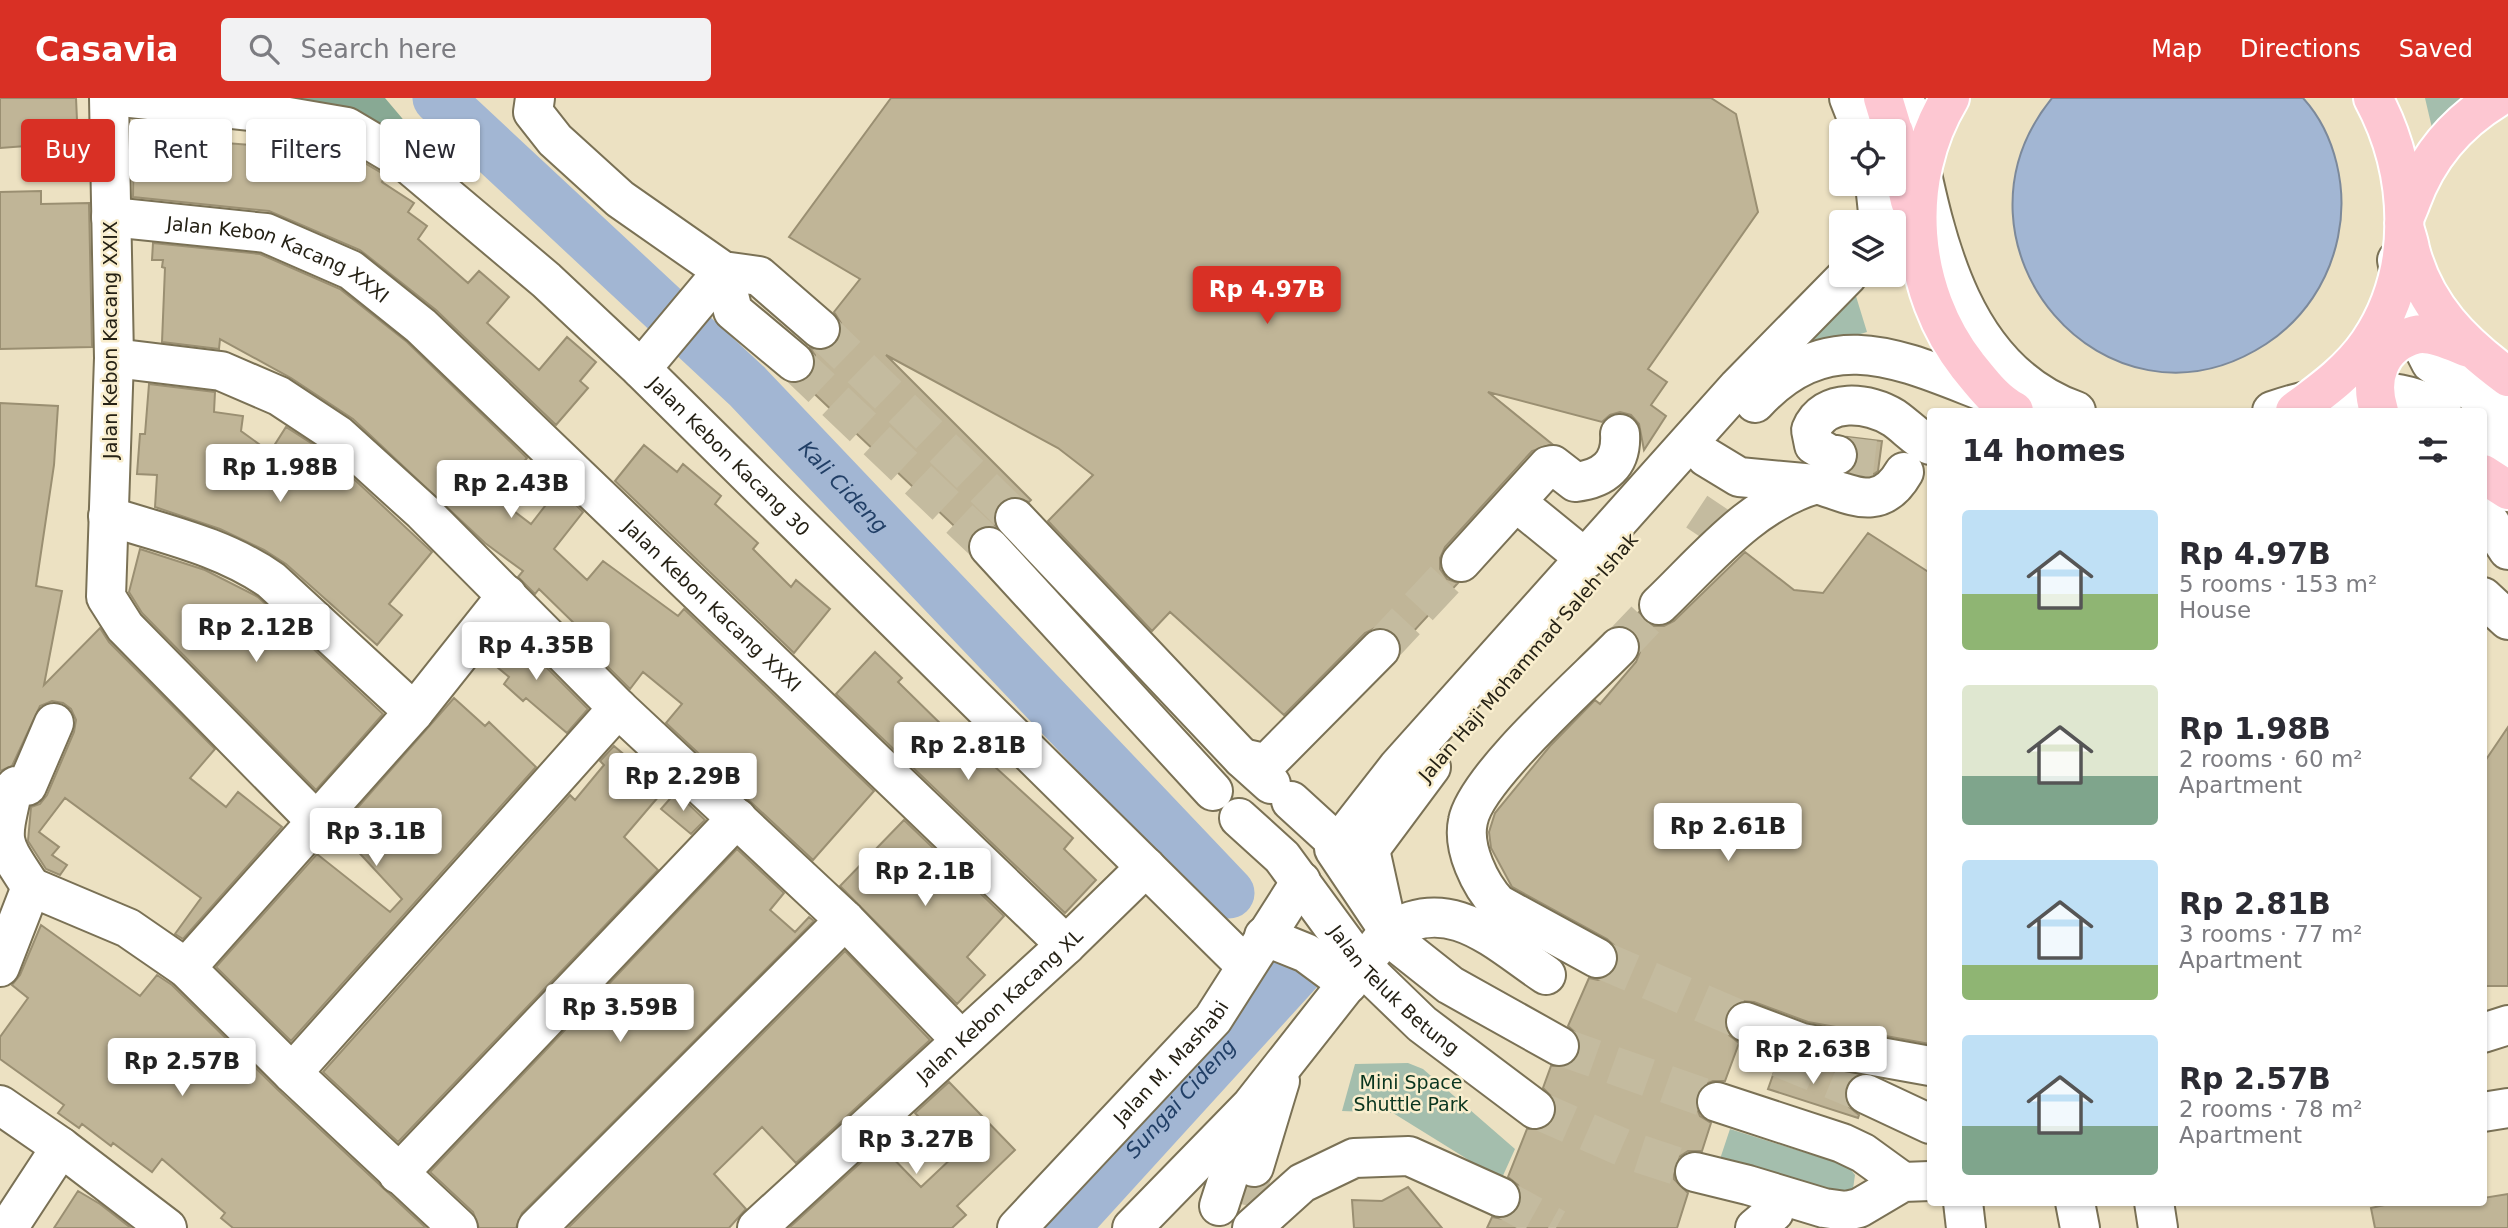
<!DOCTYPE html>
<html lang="en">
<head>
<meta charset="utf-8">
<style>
  :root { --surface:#fff; --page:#f2f2f3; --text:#2b2b33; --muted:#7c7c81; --accent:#d93025 }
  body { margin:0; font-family:"DejaVu Sans",sans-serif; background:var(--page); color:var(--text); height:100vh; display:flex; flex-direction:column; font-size:26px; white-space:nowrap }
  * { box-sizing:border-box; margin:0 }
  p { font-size:23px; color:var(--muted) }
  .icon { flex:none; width:38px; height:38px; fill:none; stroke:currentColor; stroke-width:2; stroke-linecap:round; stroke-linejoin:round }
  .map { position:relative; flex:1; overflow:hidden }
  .sheet { position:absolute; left:1927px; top:310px; width:560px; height:798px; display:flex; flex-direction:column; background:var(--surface); border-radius:7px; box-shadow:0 2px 5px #0004 }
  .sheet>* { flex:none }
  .banner { position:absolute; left:21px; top:21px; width:665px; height:63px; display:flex; gap:14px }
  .buttons { position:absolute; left:1829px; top:21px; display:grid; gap:14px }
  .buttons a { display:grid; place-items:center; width:77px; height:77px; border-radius:7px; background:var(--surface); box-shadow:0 2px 5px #0004; font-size:35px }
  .price { position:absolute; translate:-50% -60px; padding:0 16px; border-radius:7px; background:#fff; color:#222; font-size:23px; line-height:46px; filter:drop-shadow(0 2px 4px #0008) }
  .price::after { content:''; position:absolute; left:50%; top:42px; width:21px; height:16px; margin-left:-10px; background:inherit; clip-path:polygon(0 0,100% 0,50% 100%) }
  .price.current { background:var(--accent); color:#fff }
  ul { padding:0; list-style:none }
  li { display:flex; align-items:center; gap:21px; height:175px; padding:0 35px }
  li span { display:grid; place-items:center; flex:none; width:196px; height:140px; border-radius:7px; color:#555 }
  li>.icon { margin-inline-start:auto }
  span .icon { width:84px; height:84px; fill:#fffc; stroke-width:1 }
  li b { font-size:30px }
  h2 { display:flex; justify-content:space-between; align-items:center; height:84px; padding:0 35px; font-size:30px }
  .chip { padding:0 24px; border-radius:7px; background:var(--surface); box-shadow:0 2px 5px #0004; font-size:24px; line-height:63px }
  .chip.current { background:var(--accent); color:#fff }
  header { display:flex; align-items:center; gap:42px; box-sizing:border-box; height:98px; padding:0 35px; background:var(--accent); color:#fff }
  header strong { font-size:33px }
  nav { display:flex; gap:38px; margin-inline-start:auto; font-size:24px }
  .search { width:490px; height:63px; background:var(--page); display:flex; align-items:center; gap:18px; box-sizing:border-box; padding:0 24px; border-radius:7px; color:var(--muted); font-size:26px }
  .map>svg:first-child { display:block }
  .green { fill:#a4bead }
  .forest { fill:#88a994 }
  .water { fill:#a2b6d3; stroke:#7c899a; stroke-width:2 }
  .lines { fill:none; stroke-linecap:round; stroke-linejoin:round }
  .river { stroke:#a2b6d3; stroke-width:51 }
  .building { fill:#c0b597; stroke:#9a8f72; stroke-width:2 }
  .minor-tunnel { stroke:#c4bb9f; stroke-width:38; stroke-dasharray:38 19; stroke-linecap:butt }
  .minor-casing { stroke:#7a7155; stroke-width:42 }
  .major-casing { stroke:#fff; stroke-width:42 }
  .minor { stroke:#fff; stroke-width:38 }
  .major { stroke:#fdc7d2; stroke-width:38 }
  .labels { text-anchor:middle; stroke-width:5; stroke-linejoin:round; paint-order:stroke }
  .street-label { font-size:19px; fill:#252115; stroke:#f9eece }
  .park-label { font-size:19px; fill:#09351f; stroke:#f9eece }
  .water-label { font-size:21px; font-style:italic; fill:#213f66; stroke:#f9eece }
</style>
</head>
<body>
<header>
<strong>Casavia</strong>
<div class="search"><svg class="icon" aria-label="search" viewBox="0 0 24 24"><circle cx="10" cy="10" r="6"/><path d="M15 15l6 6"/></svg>Search here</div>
<nav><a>Map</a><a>Directions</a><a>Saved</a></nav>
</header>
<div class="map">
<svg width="2508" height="1130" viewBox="0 0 2508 1130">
  <rect width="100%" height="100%" fill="#ece1c2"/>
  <path class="green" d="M2425,0h41l-34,30z
    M1855,195l12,39 -71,22z
    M1408,965l15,6 92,80 -14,31 -108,-67 -51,-2 13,-47z
    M1730,1031l118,37 7,9 -2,14 -9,8 -125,-35z"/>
  <path class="forest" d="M282,0h103l44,52 -69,-29z"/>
  <path class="water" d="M2052,0h251c33,36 45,92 35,139 -9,44 -34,82 -72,107 -160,104 -333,-99 -214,-246z"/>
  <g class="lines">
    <g class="river">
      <path id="s1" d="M438,0l309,288 482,507"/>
      <path id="s2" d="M1063,1130l236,-259"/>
    </g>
  </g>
  <path class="building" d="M0,0h76l2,44 -78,6z
    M891,0h820l25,16 22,98 -110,157 19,13 -16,23 15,11 -22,34 -5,-26 -8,-9 -11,-3 -10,3 -8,7 -114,-30 64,52 -20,7 -87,96 -5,11v11l7,10 11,4 -57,62 -5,-11 -10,-6h-11l-10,5 -81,82 -114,-103 -18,19 -104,-110 45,-46 -35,-27 -172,-93 145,145 -2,2 -18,-5 -10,5 -7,10 1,14h-11l-9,4 -6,10 -167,-158 8,-6 5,-10v-11l-5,-7 16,2 11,-7 5,-11 -1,-9 -7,-11 26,-33 -71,-42z
    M134,31l66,9v3l51,4 3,-12 85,15 46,27 -3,7 32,21 -6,9 19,14 -9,13 50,44 11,-12 30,26 -22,26 52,47 28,-33 29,25 -16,19 8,7 -32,37 -120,-115 -76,-60 -91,-39 -136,-14z
    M41,93v13l48,-1 3,144 -92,2v-157z
    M153,145l107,11 80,35 67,53 120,116 -33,38 37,28 28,-36 24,24 -29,37 33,31 16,-19 75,55 6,-7 190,182 -61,69 -147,-137 16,-19 -39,-32 -13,17 -54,-54 5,-5 -42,-41 -4,5 -17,-17 5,-6 -38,-28 -132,-124 -62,-41 -71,-39 -1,10 -57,-7 3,-74 -3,-1 1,-7h-11z
    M149,286l66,8 -1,20 29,4 -2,15 29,21 16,-25 39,25 107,100 -43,52 13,11 -25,30 -91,-81 -22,-14 -44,-21 -65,-22 2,-32 -20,-1 3,-40h5z
    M0,305l58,3 -4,59 -18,121 26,5 -18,94 56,-57 9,14 106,107 -25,29 36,29 12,-15 44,35 -99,112 -8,-5 26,-36 -136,-100 -26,34 20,15 -7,8 15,10 -7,10 -14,-6 -18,-28 3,-34 9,-3 7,-9 27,-63 2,-12 -5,-11 -8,-6 -11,-2 -12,5 -28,60 -12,5z
    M1848,339l34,4 -4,30 -4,3 -23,-3 8,-14 -2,-11z
    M644,347l33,27 6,-8 38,32 -6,8 43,39 -5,6 38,38 5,-7 34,29 -36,44 -179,-172z
    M1868,435l62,40v471l-122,-22 -54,-20 -12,-1 -10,5 -7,9 -1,10 5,10 10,8 -14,38h-12l-10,4 -7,11v10l4,10 11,7 -9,28h-14l-9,6 -5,9v13l14,14 -11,35h-190l5,-11 11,2 10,-5 7,-7 2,-12 -4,-10 -10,-8 19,-48h17l8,-6 5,-11 -2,-12 -12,-12 8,-22 19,-1 8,-8 3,-11 -3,-11 -10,-9 21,-48 9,2 11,-4 7,-8 3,-10 -3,-11 -9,-8 -95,-52 -21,-39 -2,-16 6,-19 55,-67 45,-46 5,4 36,-42 4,-10v-11l-5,-9 -9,-6 13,-14 5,9 10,5h10l10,-5 71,-69 49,38 29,3z
    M140,451l65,21 53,27 125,117 -67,76 -174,-177 -13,-21z
    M508,531l80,80 -21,24 -41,-35 -3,3 -19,-17 5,-7 -24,-20z
    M875,554l27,26 -4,4 51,50 8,-8 30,27 -4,5 90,82 -9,11 32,31 -31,33 -229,-219z
    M454,600l31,28 4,-4 47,45 -245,274 -75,-74 101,-113 73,58 12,-13 -64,-69z
    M2508,629v259h-25v-222z
    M614,648l51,43 -41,48 34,33 -260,272 -75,-70 247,-277 5,5 29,-35 -4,-4z
    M676,694l29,28 -14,14 -30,-25z
    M904,722l100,96 -37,41 18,18 -28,29 -117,-118z
    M737,751l47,44 -14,17 25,22 14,-15 5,4 -292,292 -6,15h-37l-6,-16 -43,-40z
    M41,827l99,71 17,-21 15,10 105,104 149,139h-193l-12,-10 4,-5 -63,-54 -10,13 -39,-29 -2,3 -29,-22 -3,4 -21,-15 6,-8 -64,-46v-22l28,-39 -16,-13 8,-10z
    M845,853l85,89 -134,123 -34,-36 -48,47 32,35 -17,19h-161z
    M1779,960l19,7 58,10 -9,9 -3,11 5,12 10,8 -1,3 -90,-29z
    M949,984l66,68 -58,56 9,9 -14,13h-163l91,-83 41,42 34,-32 -40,-42z
    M1408,1089l34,41h-88l-2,-28 30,1z
    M78,1093l22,13 31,24h-77z
    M2508,1096v34h-133l-4,-20 27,-6h85v-4z"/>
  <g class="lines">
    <path class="minor-tunnel" d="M820,231l195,189
      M794,264l195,185
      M1837,357l42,5
      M1702,440l24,-36
      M1619,549l40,-42
      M1380,551l81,-87
      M1597,860l149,64
      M1559,948l158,56
      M1779,960l87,36
      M1535,1011l96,42 64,21
      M1500,1099l56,31
      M1245,1107l9,-38"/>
    <g class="minor-casing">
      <g id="minor">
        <path d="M109,0l5,260 -8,239 19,30 190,193"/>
        <path id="s3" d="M131,0l128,14 88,15 59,35 140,118 95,89 604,596"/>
        <path d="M535,0l-2,14 22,28 65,59 103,72 36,5 61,53"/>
        <path d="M1849,0l13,33"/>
        <path d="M1902,0l6,10c24,111 44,259 168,303"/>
        <path d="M1875,86l4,38"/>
        <path id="s4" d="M111,119l155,16 85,37 70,56 645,619"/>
        <path d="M2397,162l11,58 23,45 77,54"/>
        <path d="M723,173l10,40 61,51"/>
        <path d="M114,260l107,13 58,25 59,39 85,77 195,196 227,212 116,120"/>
        <path d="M641,271l82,-98"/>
        <path d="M1755,305c75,-82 148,-42 235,-9"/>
        <path d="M2272,313c54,-18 119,-33 170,0"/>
        <path d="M2483,340l25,16"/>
        <path d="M1837,357l-8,-1 -15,-9 -3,-15c13,-33 58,-28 83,-12 13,9 22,20 36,27"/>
        <path d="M1706,359l33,20 76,7"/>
        <path d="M1516,404l70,57"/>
        <path d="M2483,414l25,38"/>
        <path d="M108,418c56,18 114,30 163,64l143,132"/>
        <path d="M1015,420l227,240 29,26"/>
        <path d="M989,449l224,244"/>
        <path d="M1461,464l87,-96 5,-1 22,17c29,-3 47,-18 45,-48"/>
        <path d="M2483,499l25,23"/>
        <path d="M1659,507c47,-45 93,-103 158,-121 34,10 63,30 87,-12"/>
        <path d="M1242,660l22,5 6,-3 110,-111"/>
        <path d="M1291,703l46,42"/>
        <path id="s5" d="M1239,720l43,39 80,109 60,58 113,85"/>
        <path d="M31,789l97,41 58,40 106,105 166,155"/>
        <path d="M31,789c-31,-48 -31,-41 -18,-98l3,-3h11l27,-63"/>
        <path d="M1384,815l-13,-59 2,-9 58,-78"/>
        <path d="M1264,838l42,17 42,31"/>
        <path d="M1597,860l-99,-54c-18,-19 -36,-56 -30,-83 8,-43 117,-139 151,-174"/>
        <path d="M0,869l31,-80"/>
        <path d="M186,870l228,-256 93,-117"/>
        <path d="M1746,924l56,21 128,23"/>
        <path d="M2483,935l25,-8"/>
        <path d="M1559,948l-109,-61 -53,-42 -63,-94 64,-82 340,-380 110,-112"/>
        <path d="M292,975l326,-365"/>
        <path d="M1866,996l64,30"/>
        <path d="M1717,1004l125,41 21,10 40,29"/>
        <path d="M0,1007l61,42 106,81"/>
        <path d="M2483,1014l25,-4"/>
        <path d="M1254,1069l26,-86"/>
        <path d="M1695,1074l53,13 76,23 22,3 13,-3 44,-26 27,-1"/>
        <path d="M398,1076l339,-356"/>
        <path d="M1963,1104l3,26"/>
        <path d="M2075,1104l5,26"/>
        <path d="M2154,1104l4,26"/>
        <path d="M1219,1108l26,-81"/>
        <path d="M8,1130l53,-81"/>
        <path d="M537,1130l308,-308"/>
        <path id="s6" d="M757,1130l309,-283 80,-78"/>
        <path id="s7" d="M1017,1130l196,-209 88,-138"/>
        <path d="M1132,1130l119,-122 137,-174c62,-39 107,9 158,43"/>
        <path d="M1252,1130l50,-45 52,-25 55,-2 91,41"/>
        <path d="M1755,1130l19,-16"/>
      </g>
    </g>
    <g class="major-casing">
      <path id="major" d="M1883,0l10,33
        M1950,0c-50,83 -41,193 18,268 14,17 26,34 46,45
        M2497,0c-41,25 -70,59 -86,104 -2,6 -7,15 -7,21 0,7 5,18 6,26 15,58 52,94 98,128
        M1894,34l16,69
        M2295,313c27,-20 55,-40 74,-68 49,-72 44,-171 4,-245
        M2379,313c-10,-31 -1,-66 36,-76 16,-4 38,7 54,13
        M2483,376l25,16"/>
    </g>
    <use href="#minor" class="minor"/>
    <use href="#major" class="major"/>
  </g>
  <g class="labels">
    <g class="street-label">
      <text dy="7" stroke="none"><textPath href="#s4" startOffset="175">Jalan Kebon Kacang XXXI</textPath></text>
      <text transform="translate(110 242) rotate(-90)" y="7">Jalan Kebon Kacang XXIX</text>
      <text dy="7" stroke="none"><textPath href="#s3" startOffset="724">Jalan Kebon Kacang 30</textPath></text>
      <text dy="7" stroke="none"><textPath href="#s4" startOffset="742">Jalan Kebon Kacang XXXI</textPath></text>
      <text transform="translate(1528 559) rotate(-49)" y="7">Jalan Haji Mohammad Saleh Ishak</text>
      <text dy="7" stroke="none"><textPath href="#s5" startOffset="233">Jalan Teluk Betung</textPath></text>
      <text dy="7" stroke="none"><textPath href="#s6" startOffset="329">Jalan Kebon Kacang XL</textPath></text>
      <text dy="7" stroke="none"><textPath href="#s7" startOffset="226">Jalan M. Mashabi</textPath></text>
    </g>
    <g class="park-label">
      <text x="1411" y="991">Mini Space<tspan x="1411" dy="22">Shuttle Park</tspan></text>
    </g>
    <g class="water-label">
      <text dy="7" stroke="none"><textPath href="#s1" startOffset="562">Kali Cideng</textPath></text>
      <text dy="7" stroke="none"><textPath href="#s2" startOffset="175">Sungai Cideng</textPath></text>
    </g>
  </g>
</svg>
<div class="buttons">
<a><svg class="icon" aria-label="locate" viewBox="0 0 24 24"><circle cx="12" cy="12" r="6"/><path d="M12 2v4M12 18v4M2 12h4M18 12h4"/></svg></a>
<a><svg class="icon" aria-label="layers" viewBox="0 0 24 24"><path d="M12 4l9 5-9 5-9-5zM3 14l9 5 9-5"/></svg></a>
</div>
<b class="price current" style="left:1267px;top:228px">Rp 4.97B</b>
<b class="price" style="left:280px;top:406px">Rp 1.98B</b>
<b class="price" style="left:511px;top:422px">Rp 2.43B</b>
<b class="price" style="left:256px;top:566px">Rp 2.12B</b>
<b class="price" style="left:536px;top:584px">Rp 4.35B</b>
<b class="price" style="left:968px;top:684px">Rp 2.81B</b>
<b class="price" style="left:683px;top:715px">Rp 2.29B</b>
<b class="price" style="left:1728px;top:765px">Rp 2.61B</b>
<b class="price" style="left:376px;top:770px">Rp 3.1B</b>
<b class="price" style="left:925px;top:810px">Rp 2.1B</b>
<b class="price" style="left:620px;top:946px">Rp 3.59B</b>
<b class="price" style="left:1813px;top:988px">Rp 2.63B</b>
<b class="price" style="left:182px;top:1000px">Rp 2.57B</b>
<b class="price" style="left:916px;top:1078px">Rp 3.27B</b>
<div class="banner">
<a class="chip current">Buy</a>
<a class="chip">Rent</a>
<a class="chip">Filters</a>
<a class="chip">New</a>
</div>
<section class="sheet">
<h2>14 homes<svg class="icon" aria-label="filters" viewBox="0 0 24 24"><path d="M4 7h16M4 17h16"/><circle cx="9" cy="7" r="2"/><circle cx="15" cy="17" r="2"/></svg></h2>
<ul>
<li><span style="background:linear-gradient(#bfe0f5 60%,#8fb573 0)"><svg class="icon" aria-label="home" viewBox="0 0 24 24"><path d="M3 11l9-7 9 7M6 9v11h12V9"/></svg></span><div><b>Rp 4.97B</b><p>5 rooms · 153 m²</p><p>House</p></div></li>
<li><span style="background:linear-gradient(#dfe7d0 65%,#7fa58c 0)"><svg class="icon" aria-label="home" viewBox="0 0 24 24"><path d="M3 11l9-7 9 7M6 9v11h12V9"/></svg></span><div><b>Rp 1.98B</b><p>2 rooms · 60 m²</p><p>Apartment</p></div></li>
<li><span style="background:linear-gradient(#bfe0f5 75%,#8fb573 0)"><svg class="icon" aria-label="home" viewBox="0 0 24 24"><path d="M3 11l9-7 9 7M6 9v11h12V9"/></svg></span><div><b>Rp 2.81B</b><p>3 rooms · 77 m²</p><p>Apartment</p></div></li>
<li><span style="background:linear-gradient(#bfe0f5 65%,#7fa58c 0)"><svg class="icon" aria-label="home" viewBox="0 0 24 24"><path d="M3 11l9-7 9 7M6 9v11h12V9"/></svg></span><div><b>Rp 2.57B</b><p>2 rooms · 78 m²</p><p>Apartment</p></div></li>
</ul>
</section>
</div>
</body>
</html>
